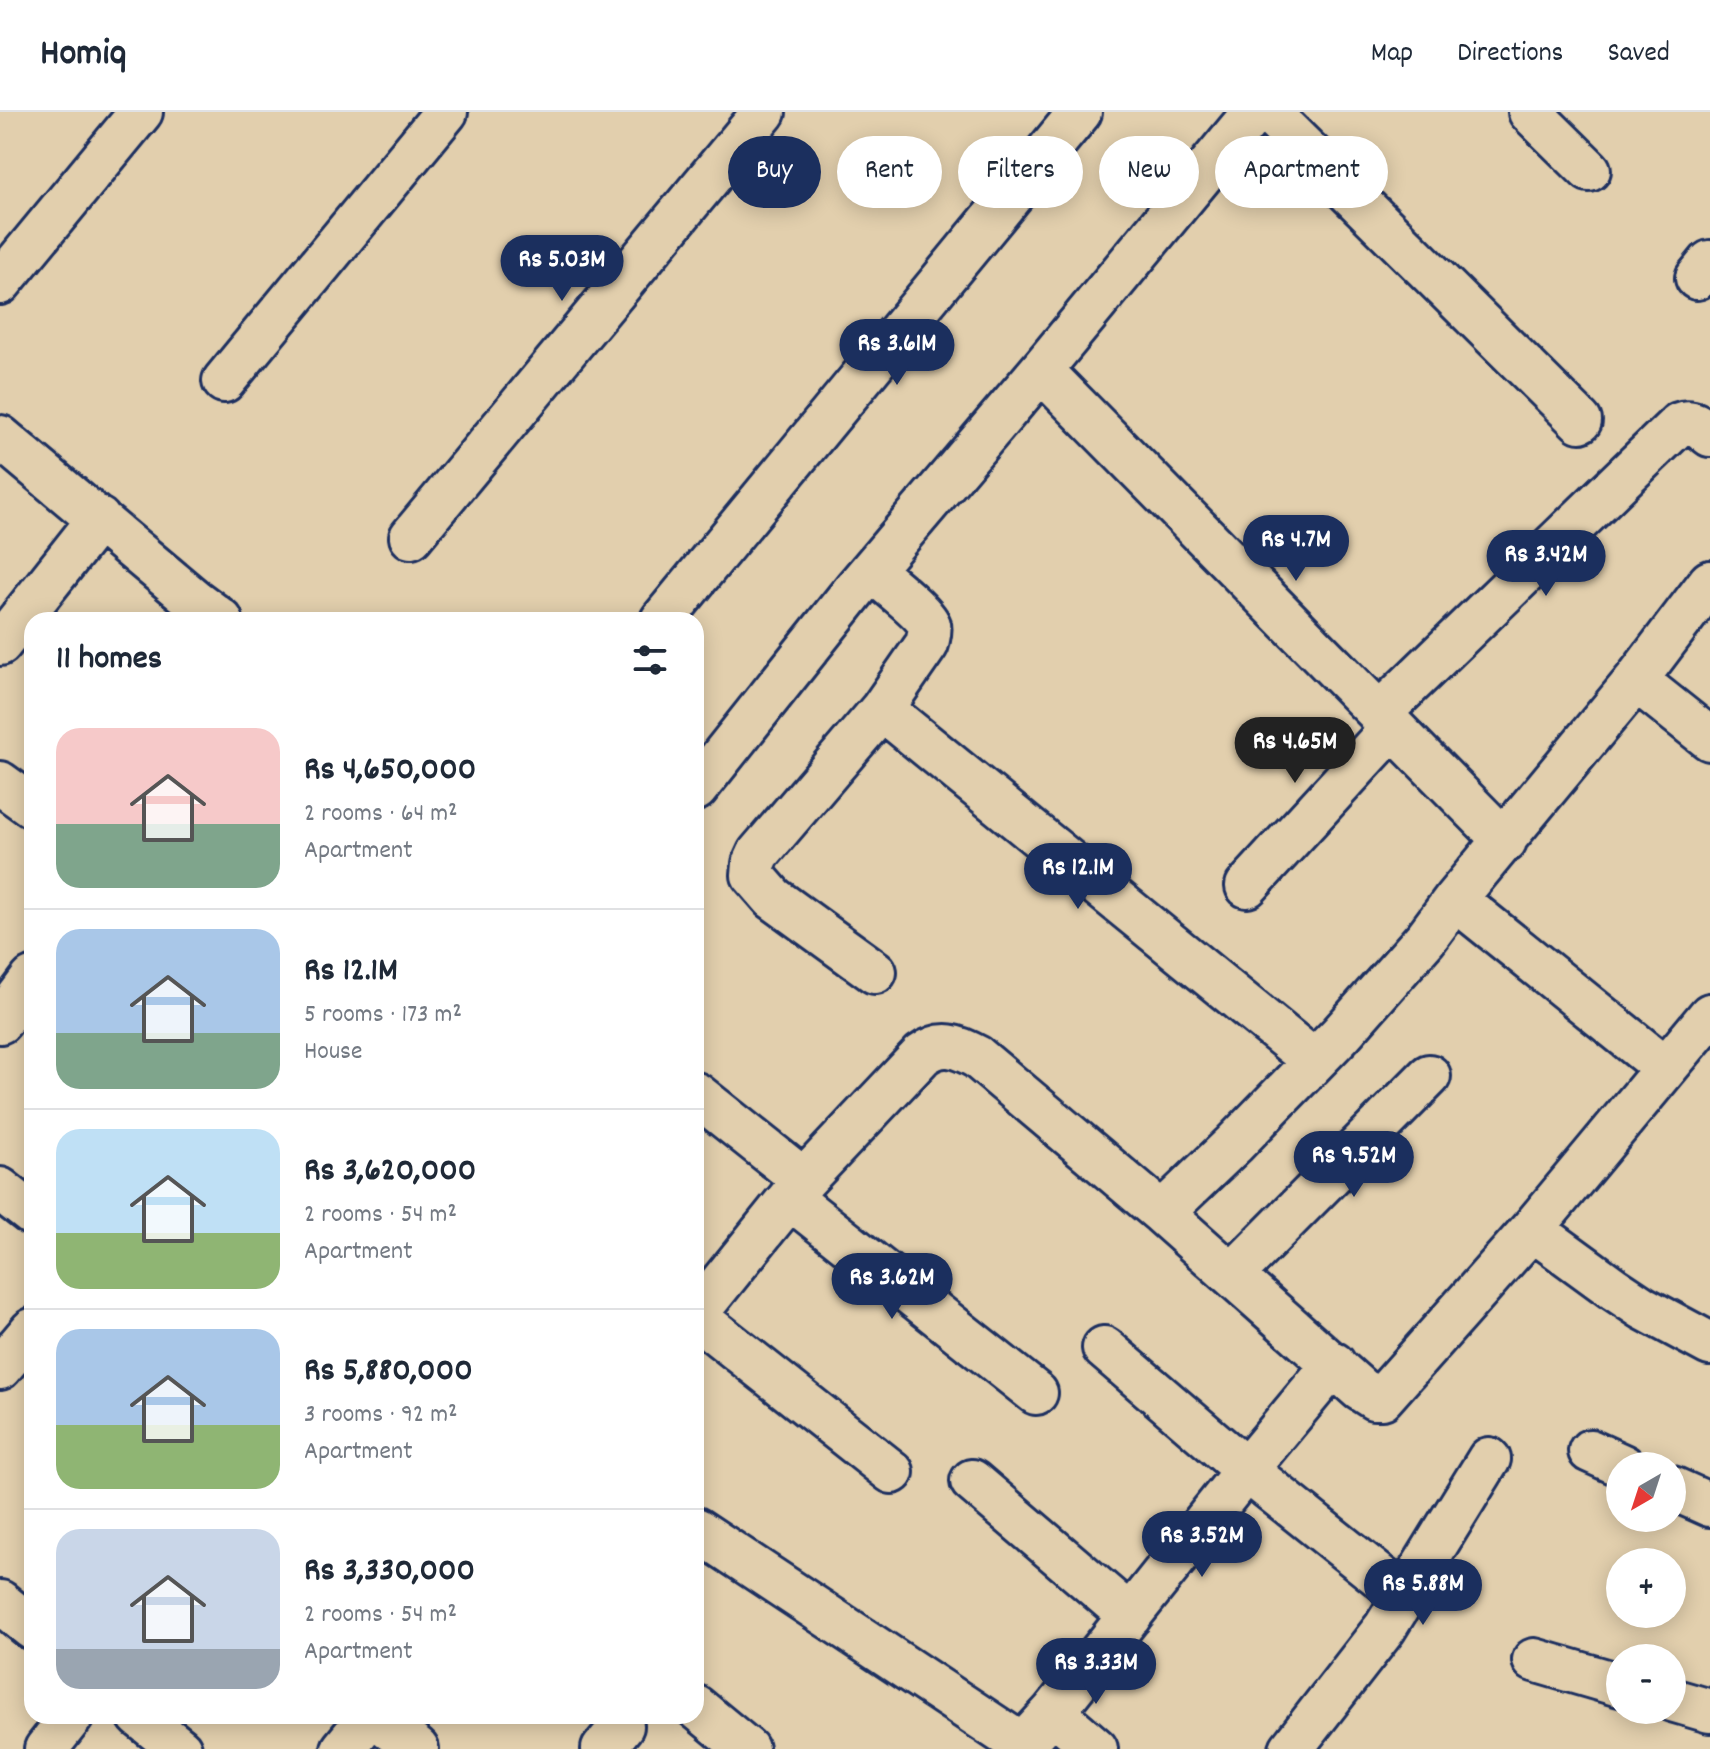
<!DOCTYPE html>
<html lang="en">
<head>
<meta charset="utf-8">
<style>
  :root { --surface:#fff; --page:#f6f6f7; --text:#1f2937; --muted:#747a83; --line:#e0e1e3; --accent:#1b2f5e }
  body { margin:0; font-family:Dekko,sans-serif; background:var(--page); color:var(--text); height:100vh; display:flex; flex-direction:column; font-size:30px; white-space:nowrap }
  * { box-sizing:border-box; margin:0 }
  p { font-size:26px; color:var(--muted) }
  .icon { flex:none; width:44px; height:44px; fill:none; stroke:currentColor; stroke-width:2; stroke-linecap:round; stroke-linejoin:round }
  .map { position:relative; flex:1; overflow:hidden }
  .sheet { position:absolute; left:24px; top:500px; width:680px; height:1112px; display:flex; flex-direction:column; background:var(--surface); border-radius:24px; box-shadow:0 4px 20px #0003 }
  .sheet>* { flex:none }
  .guide { position:absolute; left:728px; top:24px; width:760px; height:72px; display:flex; gap:16px }
  .needle { width:52px; rotate:219deg }
  .tools { position:absolute; left:1606px; top:1340px; display:grid; gap:16px }
  .tools a { display:grid; place-items:center; width:80px; height:80px; border-radius:50%; background:var(--surface); box-shadow:0 4px 20px #0003; font-size:40px }
  .price { position:absolute; translate:-50% -68px; padding:0 18px; border-radius:28px; background:var(--accent); color:#fff; font-size:26px; line-height:52px; filter:drop-shadow(0 2px 4px #0008) }
  .price::after { content:''; position:absolute; left:50%; top:48px; width:24px; height:18px; margin-left:-12px; background:inherit; clip-path:polygon(0 0,100% 0,50% 100%) }
  .price.on { background:#222; color:#fff }
  ul { padding:0; list-style:none }
  li { display:flex; align-items:center; gap:24px; height:200px; padding:0 32px }
  li+li { border-top:2px solid var(--line) }
  li span { display:grid; place-items:center; flex:none; width:224px; height:160px; border-radius:24px; color:#555 }
  li>.icon { margin-inline-start:auto }
  span .icon { width:96px; height:96px; fill:#fffc; stroke-width:1 }
  li b { font-size:34px }
  h2 { display:flex; justify-content:space-between; align-items:center; height:96px; padding:0 32px; font-size:34px }
  .tag { padding:0 28px; border-radius:36px; background:var(--surface); box-shadow:0 4px 20px #0003; font-size:28px; line-height:72px }
  .tag.on { background:var(--accent); color:#fff }
  header { display:flex; align-items:center; gap:48px; box-sizing:border-box; height:112px; padding:0 40px; background:var(--surface); border-bottom:2px solid var(--line) }
  header strong { font-size:38px }
  nav { display:flex; gap:44px; margin-inline-start:auto; font-size:28px }
  .map>svg:first-child { display:block }
  .lines { fill:none; stroke-linecap:round; stroke-linejoin:round }
  .minor-casing { stroke:#1b2f5e; stroke-width:48 }
  .minor { stroke:#e2cfad; stroke-width:42 }
</style>
</head>
<body>
<header>
<strong>Homiq</strong>
<nav><a>Map</a><a>Directions</a><a>Saved</a></nav>
</header>
<div class="map">
<svg width="1710" height="1637" viewBox="0 0 1710 1637">
  <rect width="100%" height="100%" fill="#e2cfad"/>
  <filter id="ink" filterUnits="userSpaceOnUse"><feTurbulence type="fractalNoise" baseFrequency=".0125" numOctaves="2"/><feDisplacementMap in="SourceGraphic" scale="16" xChannelSelector="R" yChannelSelector="G"/><feConvolveMatrix kernelMatrix="1 2 1 2 8 2 1 2 1" color-interpolation-filters="sRGB"/></filter>
  <g filter="url(#ink)">
    <g class="lines">
      <g class="minor-casing">
        <path id="minor" d="M1268,0l312,309
          M1530,0l59,58
          M1697,166l13,-16
          M0,171l141,-171
          M1041,258l464,471
          M224,269l222,-269
          M0,325l194,163 27,20
          M411,425l353,-425
          M872,459c12,10 52,41 57,54 2,6 -1,13 -2,19l-45,65 -123,144 -5,11 -1,11 20,23 102,74
          M662,508l418,-508
          M0,532l99,-125
          M1636,568l74,59
          M882,597l432,352
          M1379,602l300,-290c13,-5 21,2 31,11
          M0,671l32,23
          M696,677l160,-201 185,-218 213,-258
          M1247,774l145,-158
          M1455,787l210,169
          M0,910l32,-43
          M696,982l108,86
          M0,1077l32,25
          M790,1086l246,195
          M1162,1101l72,-69 107,-110 85,-96 29,-39 181,-219 74,-98
          M1532,1117l81,59 30,20 67,36
          M1232,1163l197,-199
          M696,1202l108,-134 118,-125c20,-15 35,-9 55,2l185,156 198,176 14,9h8l150,-169 178,-214
          M696,1205l196,155
          M1104,1236l142,122 157,125
          M0,1256l32,-38
          M1590,1339l33,15
          M972,1369l158,135
          M1672,1376l38,17
          M696,1417l326,216
          M0,1490l32,26
          M1534,1548l86,25
          M1672,1588l38,11
          M696,1595l51,42
          M1053,1600l43,37
          M139,1604l41,33
          M375,1604l42,33
          M46,1637l26,-33
          M343,1637l27,-33
          M603,1637l19,-23
          M1019,1637l34,-37 193,-242 88,-106
          M1291,1637l94,-121 104,-169"/>
      </g>
      <use href="#minor" class="minor"/>
    </g>
  </g>
</svg>
<div class="tools">
<a><svg class="needle" viewBox="-14 -14 28 28"><path d="M0-13l5 13h-10z" fill="#e53935"/><path d="M0 13l5-13h-10z" fill="#747a83"/></svg></a>
<a>+</a>
<a>−</a>
</div>
<b class="price" style="left:562px;top:191px">Rs 5.03M</b>
<b class="price" style="left:897px;top:275px">Rs 3.61M</b>
<b class="price" style="left:1296px;top:471px">Rs 4.7M</b>
<b class="price" style="left:1546px;top:486px">Rs 3.42M</b>
<b class="price on" style="left:1295px;top:673px">Rs 4.65M</b>
<b class="price" style="left:1078px;top:799px">Rs 12.1M</b>
<b class="price" style="left:1354px;top:1087px">Rs 9.52M</b>
<b class="price" style="left:892px;top:1209px">Rs 3.62M</b>
<b class="price" style="left:1202px;top:1467px">Rs 3.52M</b>
<b class="price" style="left:1423px;top:1515px">Rs 5.88M</b>
<b class="price" style="left:1096px;top:1594px">Rs 3.33M</b>
<div class="guide">
<a class="tag on">Buy</a>
<a class="tag">Rent</a>
<a class="tag">Filters</a>
<a class="tag">New</a>
<a class="tag">Apartment</a>
</div>
<section class="sheet">
<h2>11 homes<svg class="icon" aria-label="filters" viewBox="0 0 24 24"><path d="M4 7h16M4 17h16"/><circle cx="9" cy="7" r="2"/><circle cx="15" cy="17" r="2"/></svg></h2>
<ul>
<li><span style="background:linear-gradient(#f6c9c9 60%,#7fa58c 0)"><svg class="icon" aria-label="home" viewBox="0 0 24 24"><path d="M3 11l9-7 9 7M6 9v11h12V9"/></svg></span><div><b>Rs 4,650,000</b><p>2 rooms · 64 m²</p><p>Apartment</p></div></li>
<li><span style="background:linear-gradient(#a9c7e8 65%,#7fa58c 0)"><svg class="icon" aria-label="home" viewBox="0 0 24 24"><path d="M3 11l9-7 9 7M6 9v11h12V9"/></svg></span><div><b>Rs 12.1M</b><p>5 rooms · 173 m²</p><p>House</p></div></li>
<li><span style="background:linear-gradient(#bfe0f5 65%,#8fb573 0)"><svg class="icon" aria-label="home" viewBox="0 0 24 24"><path d="M3 11l9-7 9 7M6 9v11h12V9"/></svg></span><div><b>Rs 3,620,000</b><p>2 rooms · 54 m²</p><p>Apartment</p></div></li>
<li><span style="background:linear-gradient(#a9c7e8 60%,#8fb573 0)"><svg class="icon" aria-label="home" viewBox="0 0 24 24"><path d="M3 11l9-7 9 7M6 9v11h12V9"/></svg></span><div><b>Rs 5,880,000</b><p>3 rooms · 92 m²</p><p>Apartment</p></div></li>
<li><span style="background:linear-gradient(#c9d6e8 75%,#9aa5b1 0)"><svg class="icon" aria-label="home" viewBox="0 0 24 24"><path d="M3 11l9-7 9 7M6 9v11h12V9"/></svg></span><div><b>Rs 3,330,000</b><p>2 rooms · 54 m²</p><p>Apartment</p></div></li>
</ul>
</section>
</div>
</body>
</html>
